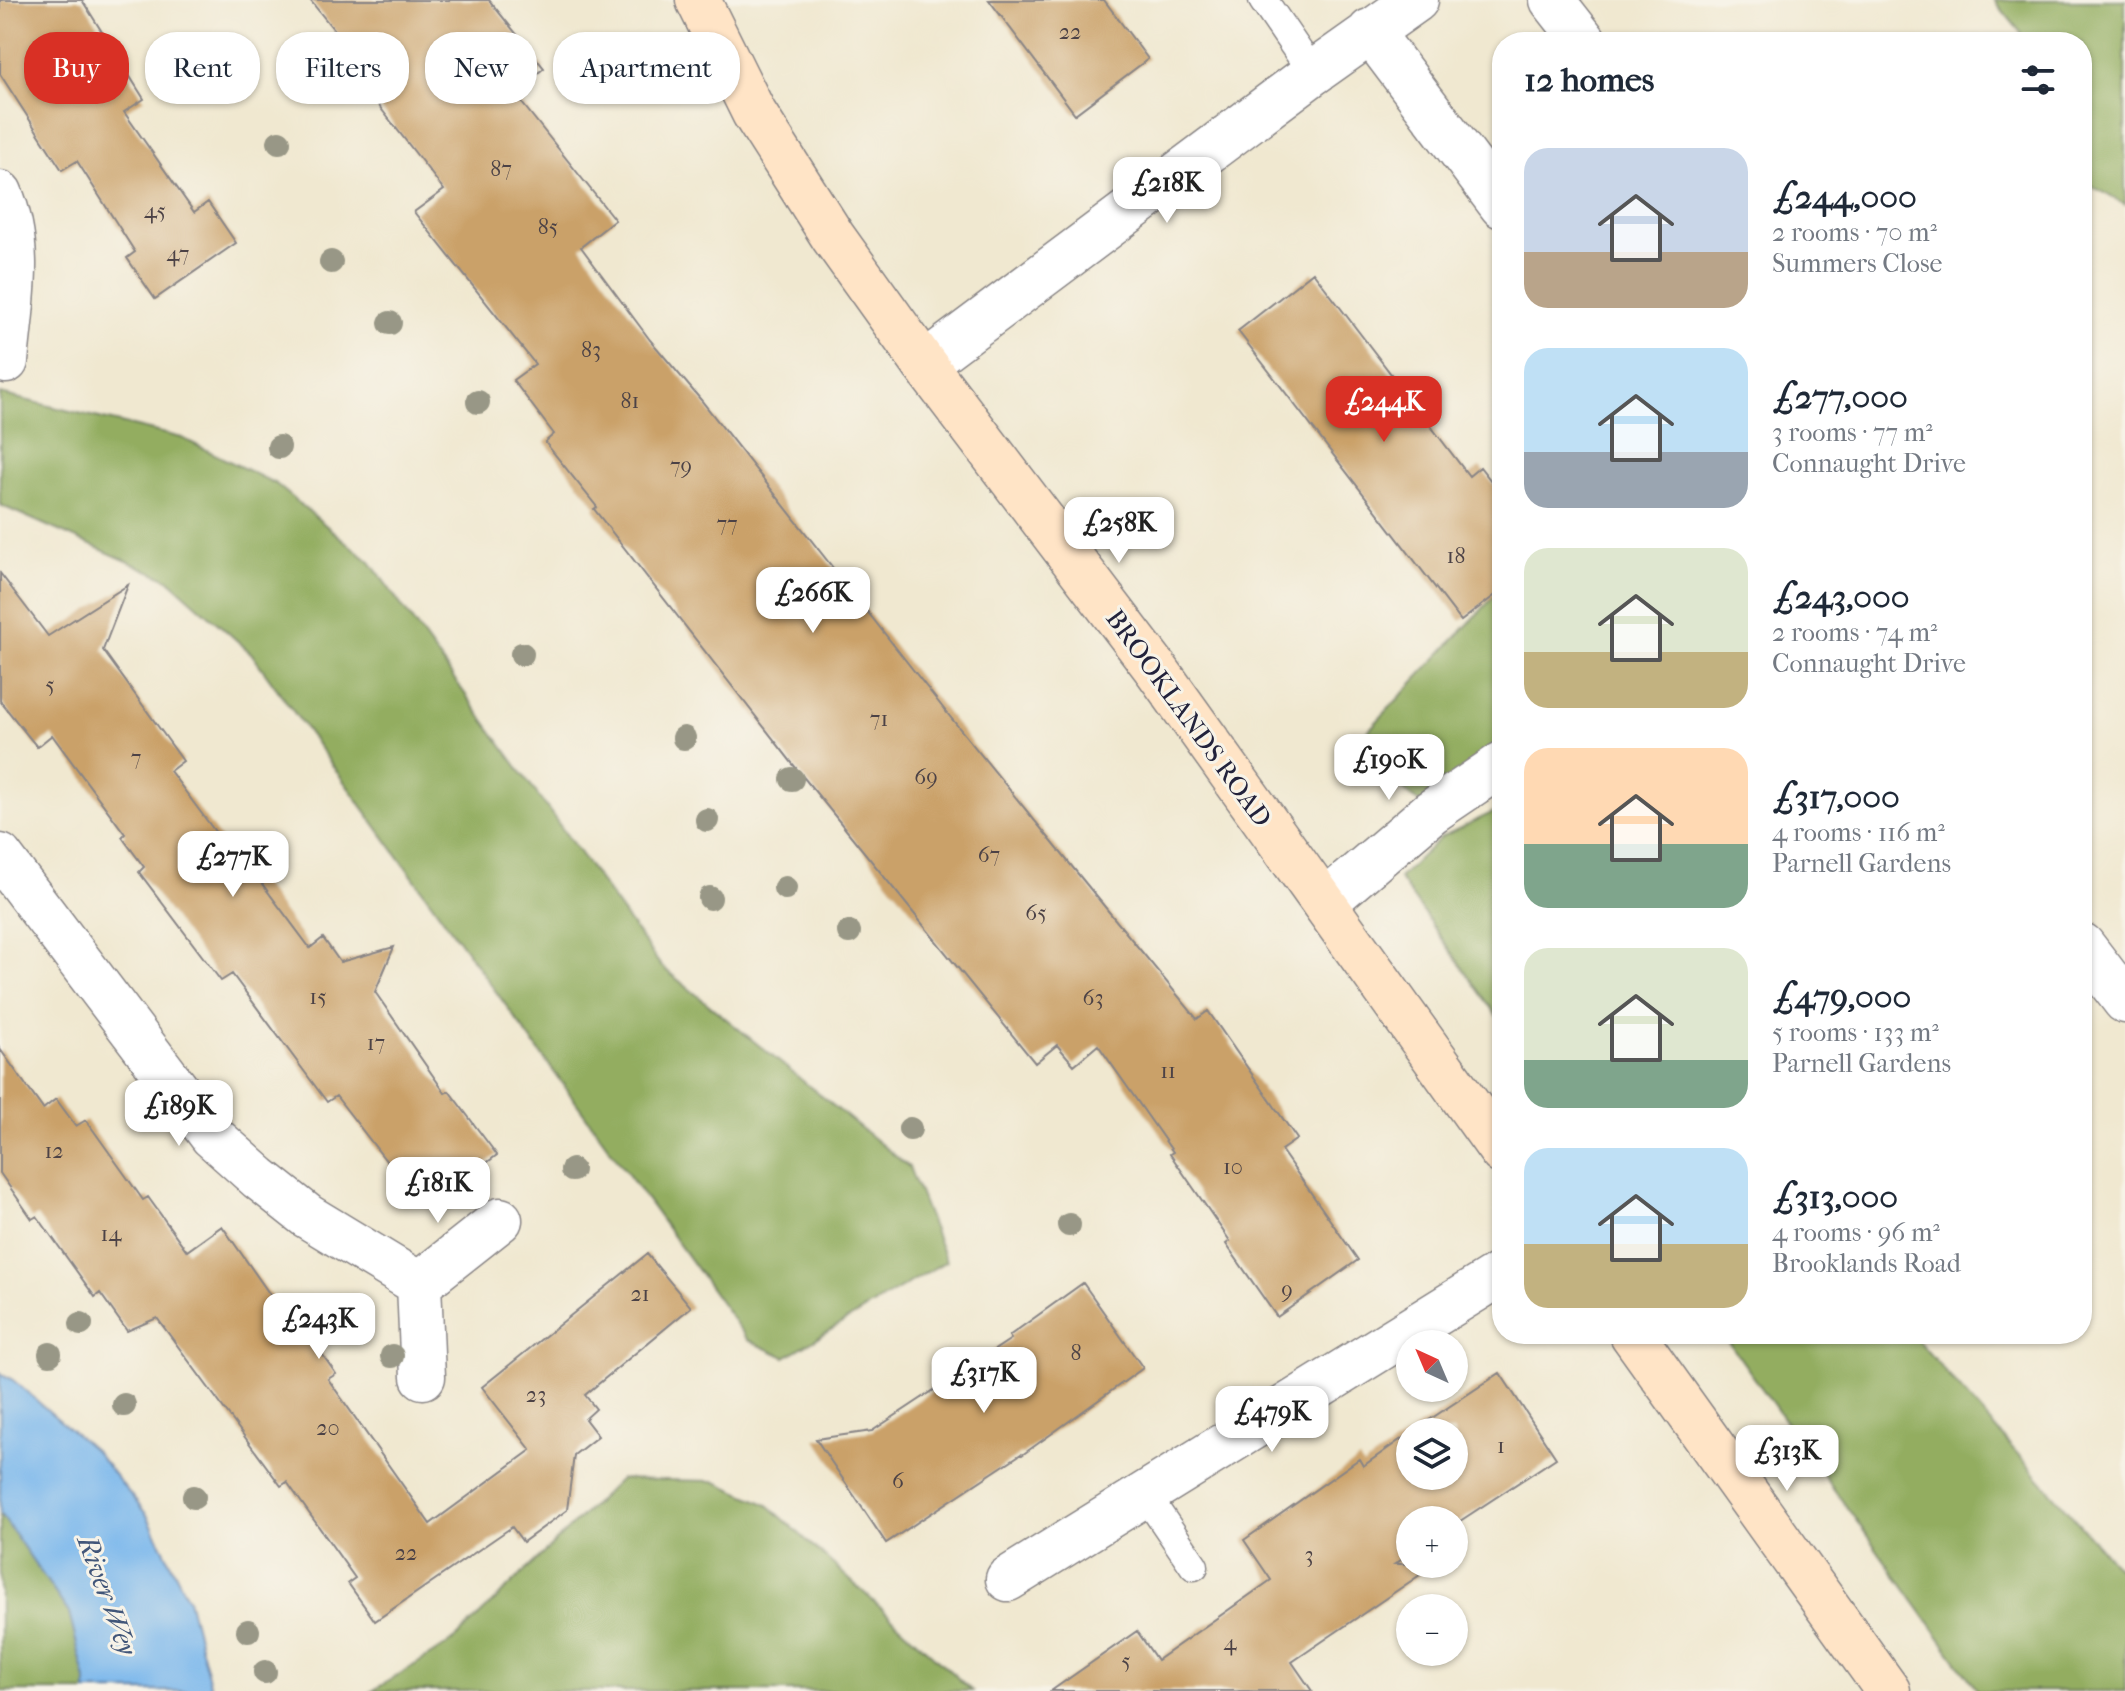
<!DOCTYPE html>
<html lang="en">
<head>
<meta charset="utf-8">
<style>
  :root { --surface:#fff; --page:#f6f6f7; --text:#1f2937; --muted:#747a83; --accent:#d93025 }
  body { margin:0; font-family:"IM FELL French Canon",serif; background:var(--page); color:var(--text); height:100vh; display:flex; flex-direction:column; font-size:30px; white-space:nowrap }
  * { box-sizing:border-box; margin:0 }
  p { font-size:26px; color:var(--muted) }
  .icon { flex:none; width:44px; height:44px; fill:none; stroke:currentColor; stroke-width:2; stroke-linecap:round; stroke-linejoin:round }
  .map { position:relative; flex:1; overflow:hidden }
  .sheet { position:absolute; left:1492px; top:32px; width:600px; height:1312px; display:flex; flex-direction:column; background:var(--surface); border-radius:32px; box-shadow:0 2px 6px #0004 }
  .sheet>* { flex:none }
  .guide { position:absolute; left:24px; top:32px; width:760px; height:72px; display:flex; gap:16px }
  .needle { width:52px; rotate:316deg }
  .buttons { position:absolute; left:1396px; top:1330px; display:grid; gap:16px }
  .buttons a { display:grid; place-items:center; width:72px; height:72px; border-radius:50%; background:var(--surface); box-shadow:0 2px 6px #0004; font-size:40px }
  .price { position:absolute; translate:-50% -68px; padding:0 18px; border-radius:16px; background:#fff; color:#222; font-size:26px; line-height:52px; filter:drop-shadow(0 2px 4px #0008) }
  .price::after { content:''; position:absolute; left:50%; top:48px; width:24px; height:18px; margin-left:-12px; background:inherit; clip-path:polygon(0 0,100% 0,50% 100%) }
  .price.selected { background:var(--accent); color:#fff }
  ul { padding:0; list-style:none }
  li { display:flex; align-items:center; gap:24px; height:200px; padding:0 32px }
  li span { display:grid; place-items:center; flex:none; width:224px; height:160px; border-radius:24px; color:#555 }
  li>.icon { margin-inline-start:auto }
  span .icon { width:96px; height:96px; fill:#fffc; stroke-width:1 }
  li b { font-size:34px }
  h2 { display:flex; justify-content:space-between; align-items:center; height:96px; padding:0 32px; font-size:34px }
  .chip { padding:0 28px; border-radius:32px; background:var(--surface); box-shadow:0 2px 6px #0004; font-size:28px; line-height:72px }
  .chip.selected { background:var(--accent); color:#fff }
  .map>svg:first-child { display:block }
  .forest { fill:#93ad60; stroke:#5a684e; stroke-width:2 }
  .water { fill:#7ab7ec; stroke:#4e6c94; stroke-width:2 }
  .building { fill:#caa169 }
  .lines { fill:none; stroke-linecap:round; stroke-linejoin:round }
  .lane-casing { stroke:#898586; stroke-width:31 }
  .street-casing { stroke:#898586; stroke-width:47 }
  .secondary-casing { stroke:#898586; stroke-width:47 }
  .lane { stroke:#fff; stroke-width:28 }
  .street { stroke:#fff; stroke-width:44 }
  .secondary { stroke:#ffe4c6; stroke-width:44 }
  .tree { fill:#989786 }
  .labels { text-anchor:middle; stroke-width:6; stroke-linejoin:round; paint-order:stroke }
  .number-label { font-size:22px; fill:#4c4246 }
  .street-label { font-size:26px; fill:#22223b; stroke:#f7f3e8 }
  .water-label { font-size:28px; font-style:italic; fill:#415679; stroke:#f7f3e8 }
</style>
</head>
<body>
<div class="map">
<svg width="2125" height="1691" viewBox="0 0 2125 1691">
  <rect width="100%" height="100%" fill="#f7f3e8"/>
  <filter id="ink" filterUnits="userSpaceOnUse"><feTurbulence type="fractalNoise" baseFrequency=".0125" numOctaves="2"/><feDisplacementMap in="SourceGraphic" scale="16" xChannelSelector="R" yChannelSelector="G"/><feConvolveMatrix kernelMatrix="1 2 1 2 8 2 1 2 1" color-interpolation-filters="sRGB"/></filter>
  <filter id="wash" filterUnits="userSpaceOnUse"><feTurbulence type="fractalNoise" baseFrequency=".006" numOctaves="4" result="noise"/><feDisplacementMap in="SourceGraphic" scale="32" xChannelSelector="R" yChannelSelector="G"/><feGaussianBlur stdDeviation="1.8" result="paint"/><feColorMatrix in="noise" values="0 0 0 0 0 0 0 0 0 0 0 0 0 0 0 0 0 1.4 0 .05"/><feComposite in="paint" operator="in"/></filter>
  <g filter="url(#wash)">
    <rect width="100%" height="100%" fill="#f0e8d0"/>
    <path class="forest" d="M1994,0h131v205l-43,-25v-138h-68l8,-8z
      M0,394l182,44 94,46 94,78 291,404 248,201 37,94 -161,96 -37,-17 -497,-687 -83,-74 -168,-74z
      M1502,588v176l-71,48 -79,-64z
      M1502,808v215l-103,-145 42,-41z
      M1723,1334h189l213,242v115h-147z
      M620,1479l94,2 54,24 204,186h-600l80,-49z
      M0,1513l69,100 17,67v11h-86z"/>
    <path class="water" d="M0,1373l13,7 83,72 51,63 41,84 24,92h-126v-11l-17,-67 -69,-100z"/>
    <g id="blocks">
      <path class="building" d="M0,0h82l62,99 -20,13 70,100 14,-10 28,41 -81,56 -28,-41 8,-6 -58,-91 -15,9 -62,-96z
        M310,0h179l55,68 -30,25 101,127 -34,27 69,93 51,60 246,313 162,199 88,107 11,-8 89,128 -16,11 77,110 -81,57 -51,-73 4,-3 -60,-87 3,-2 -75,-107 -24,20 -17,-20 -22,18 -243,-300 -198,-254 3,-2 -52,-65 9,-8 -41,-54 22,-16 -121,-152 30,-22 -103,-133 9,-7z
        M989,0h115l44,59 -73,55z
        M1313,272l156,204 11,-9 22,28v95l-41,31 -223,-290z
        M0,573l48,63 80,-51 -25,65 80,111 -13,10 70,94 5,-4 65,87 13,-10 17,24 54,-15 -19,45 70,101 4,-2 48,64 -63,47 -22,-30 -11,8 -65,-84 -9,6 -95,-128 -11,7 -82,-109 5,-5 -22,-30 3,-3 -73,-99 -15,12 -37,-46z
        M0,1049l43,60 13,-10 20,27 10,-6 57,80 5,-3 39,54 35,-25 58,83 7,-5 49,70 -8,5 102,145 101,-74 -49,-63 165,-133 44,53 -106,88 11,14 -11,10 13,17 -24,19 -7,55 -44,32 -11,-15 -137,94 -27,-38 7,-5 -68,-96 -6,4 -124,-168 -30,13 -27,-38 -5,4 -58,-81 -5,3 -32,-46z
        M1083,1283l60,85 -121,87 -1,-1 -135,89 -70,-104 56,-8 139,-92 -2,-3z
        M1500,1373l56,85 -102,67v-5h-44v34l-15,10h41l-144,98 20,29h-261l86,-60 20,29 114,-80 -27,-40 115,-81 4,7 47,-33v43h44v-44h-43z"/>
    </g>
  </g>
  <g filter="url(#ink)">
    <use href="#blocks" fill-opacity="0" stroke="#898586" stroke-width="2"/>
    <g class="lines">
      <g class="lane-casing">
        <path id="lane" d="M1263,0l50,73
          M1145,1494l49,72"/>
      </g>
      <g class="street-casing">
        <path id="street" d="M1552,0l33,42
          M1370,31l132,175
          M0,193c24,55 11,111 6,168
          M924,364l389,-291 103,-73
          M0,856l212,280 47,42 48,38 112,68 4,93
          M1324,903l107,-91 71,-48
          M2082,945l43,56
          M419,1284l81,-64
          M1008,1579l494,-306"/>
      </g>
      <g class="secondary-casing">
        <path id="secondary" d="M698,0l56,113 79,124 91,127 232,305 346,483
          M1632,1334l256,357"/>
      </g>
      <use href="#lane" class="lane"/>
      <use href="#street" class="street"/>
      <use href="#secondary" class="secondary"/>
    </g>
    <g class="tree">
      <circle cx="218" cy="69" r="12"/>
      <circle cx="279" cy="142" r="12"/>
      <circle cx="331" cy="262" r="12"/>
      <circle cx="390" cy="323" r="12"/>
      <circle cx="478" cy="402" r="12"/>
      <circle cx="279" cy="447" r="12"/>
      <circle cx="522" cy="654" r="12"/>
      <circle cx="684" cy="738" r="12"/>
      <circle cx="792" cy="779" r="12"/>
      <circle cx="707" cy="820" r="12"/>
      <circle cx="785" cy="888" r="12"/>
      <circle cx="710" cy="898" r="12"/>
      <circle cx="849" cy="932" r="12"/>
      <circle cx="910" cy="1129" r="12"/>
      <circle cx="572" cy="1170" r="12"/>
      <circle cx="1069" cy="1225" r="12"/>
      <circle cx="81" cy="1324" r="12"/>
      <circle cx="50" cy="1354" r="12"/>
      <circle cx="392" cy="1356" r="12"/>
      <circle cx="124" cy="1405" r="12"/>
      <circle cx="194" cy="1497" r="12"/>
      <circle cx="248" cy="1631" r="12"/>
      <circle cx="265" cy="1672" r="12"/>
    </g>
  </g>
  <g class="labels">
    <g class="number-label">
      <text x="1070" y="39">22</text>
      <text x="501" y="176">87</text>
      <text x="155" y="218">45</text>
      <text x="548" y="234">85</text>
      <text x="178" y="261">47</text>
      <text x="591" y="357">83</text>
      <text x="630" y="408">81</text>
      <text x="681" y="473">79</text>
      <text x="727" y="531">77</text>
      <text x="1456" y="563">18</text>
      <text x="50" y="692">5</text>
      <text x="879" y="726">71</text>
      <text x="136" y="765">7</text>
      <text x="926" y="784">69</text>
      <text x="989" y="862">67</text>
      <text x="1036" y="920">65</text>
      <text x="318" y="1004">15</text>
      <text x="1093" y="1005">63</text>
      <text x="376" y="1050">17</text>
      <text x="1168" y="1078">11</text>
      <text x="54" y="1158">12</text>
      <text x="1233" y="1174">10</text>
      <text x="111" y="1241">14</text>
      <text x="1287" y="1297">9</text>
      <text x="640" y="1301">21</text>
      <text x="1076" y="1360">8</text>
      <text x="536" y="1402">23</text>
      <text x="328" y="1435">20</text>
      <text x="1501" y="1453">1</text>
      <text x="898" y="1488">6</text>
      <text x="406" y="1560">22</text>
      <text x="1309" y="1562">3</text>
      <text x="1230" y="1650">4</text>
      <text x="1126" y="1668">5</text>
    </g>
    <g class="street-label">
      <text transform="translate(1189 718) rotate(54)" y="9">BROOKLANDS ROAD</text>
    </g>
    <g class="water-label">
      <text transform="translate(108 1595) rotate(70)" y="10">River Wey</text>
    </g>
  </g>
</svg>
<div class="buttons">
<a><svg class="needle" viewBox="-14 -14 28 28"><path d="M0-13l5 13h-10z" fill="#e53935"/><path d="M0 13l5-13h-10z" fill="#747a83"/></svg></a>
<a><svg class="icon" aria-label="layers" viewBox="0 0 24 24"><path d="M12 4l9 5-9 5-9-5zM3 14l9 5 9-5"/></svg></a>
<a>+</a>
<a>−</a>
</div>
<b class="price" style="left:1167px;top:225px">£218K</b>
<b class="price selected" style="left:1384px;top:444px">£244K</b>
<b class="price" style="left:1119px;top:565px">£258K</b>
<b class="price" style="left:813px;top:635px">£266K</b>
<b class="price" style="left:1389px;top:802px">£190K</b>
<b class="price" style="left:233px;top:899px">£277K</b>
<b class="price" style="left:179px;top:1148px">£189K</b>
<b class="price" style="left:438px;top:1225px">£181K</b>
<b class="price" style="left:319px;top:1361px">£243K</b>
<b class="price" style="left:984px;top:1415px">£317K</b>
<b class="price" style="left:1272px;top:1454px">£479K</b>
<b class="price" style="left:1787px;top:1493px">£313K</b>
<div class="guide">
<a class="chip selected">Buy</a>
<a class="chip">Rent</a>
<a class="chip">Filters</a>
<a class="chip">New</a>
<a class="chip">Apartment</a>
</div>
<section class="sheet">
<h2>12 homes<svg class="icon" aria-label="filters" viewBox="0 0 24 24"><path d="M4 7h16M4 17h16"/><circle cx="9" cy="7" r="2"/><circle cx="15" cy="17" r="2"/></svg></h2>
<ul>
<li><span style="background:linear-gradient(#c9d6e8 65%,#b9a48a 0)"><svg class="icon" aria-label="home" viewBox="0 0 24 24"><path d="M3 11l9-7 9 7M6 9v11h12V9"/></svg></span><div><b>£244,000</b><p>2 rooms · 70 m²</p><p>Summers Close</p></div></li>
<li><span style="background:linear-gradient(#bfe0f5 65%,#9aa5b1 0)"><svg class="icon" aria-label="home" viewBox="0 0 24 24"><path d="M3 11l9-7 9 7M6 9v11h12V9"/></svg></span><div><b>£277,000</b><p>3 rooms · 77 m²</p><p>Connaught Drive</p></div></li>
<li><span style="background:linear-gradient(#dfe7d0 65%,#c2b280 0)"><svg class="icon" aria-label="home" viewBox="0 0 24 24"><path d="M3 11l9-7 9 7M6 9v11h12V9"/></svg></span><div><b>£243,000</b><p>2 rooms · 74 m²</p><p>Connaught Drive</p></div></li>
<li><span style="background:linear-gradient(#ffd9b3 60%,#7fa58c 0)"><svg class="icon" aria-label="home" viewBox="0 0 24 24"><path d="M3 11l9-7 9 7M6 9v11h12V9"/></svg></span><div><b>£317,000</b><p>4 rooms · 116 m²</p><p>Parnell Gardens</p></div></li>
<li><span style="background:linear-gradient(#dfe7d0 70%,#7fa58c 0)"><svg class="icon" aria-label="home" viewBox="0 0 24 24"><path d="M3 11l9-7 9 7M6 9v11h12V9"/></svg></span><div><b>£479,000</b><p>5 rooms · 133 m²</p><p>Parnell Gardens</p></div></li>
<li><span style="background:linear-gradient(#bfe0f5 60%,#c2b280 0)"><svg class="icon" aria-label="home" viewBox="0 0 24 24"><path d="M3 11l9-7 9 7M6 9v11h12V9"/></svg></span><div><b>£313,000</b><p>4 rooms · 96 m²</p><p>Brooklands Road</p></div></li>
</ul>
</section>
</div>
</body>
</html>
